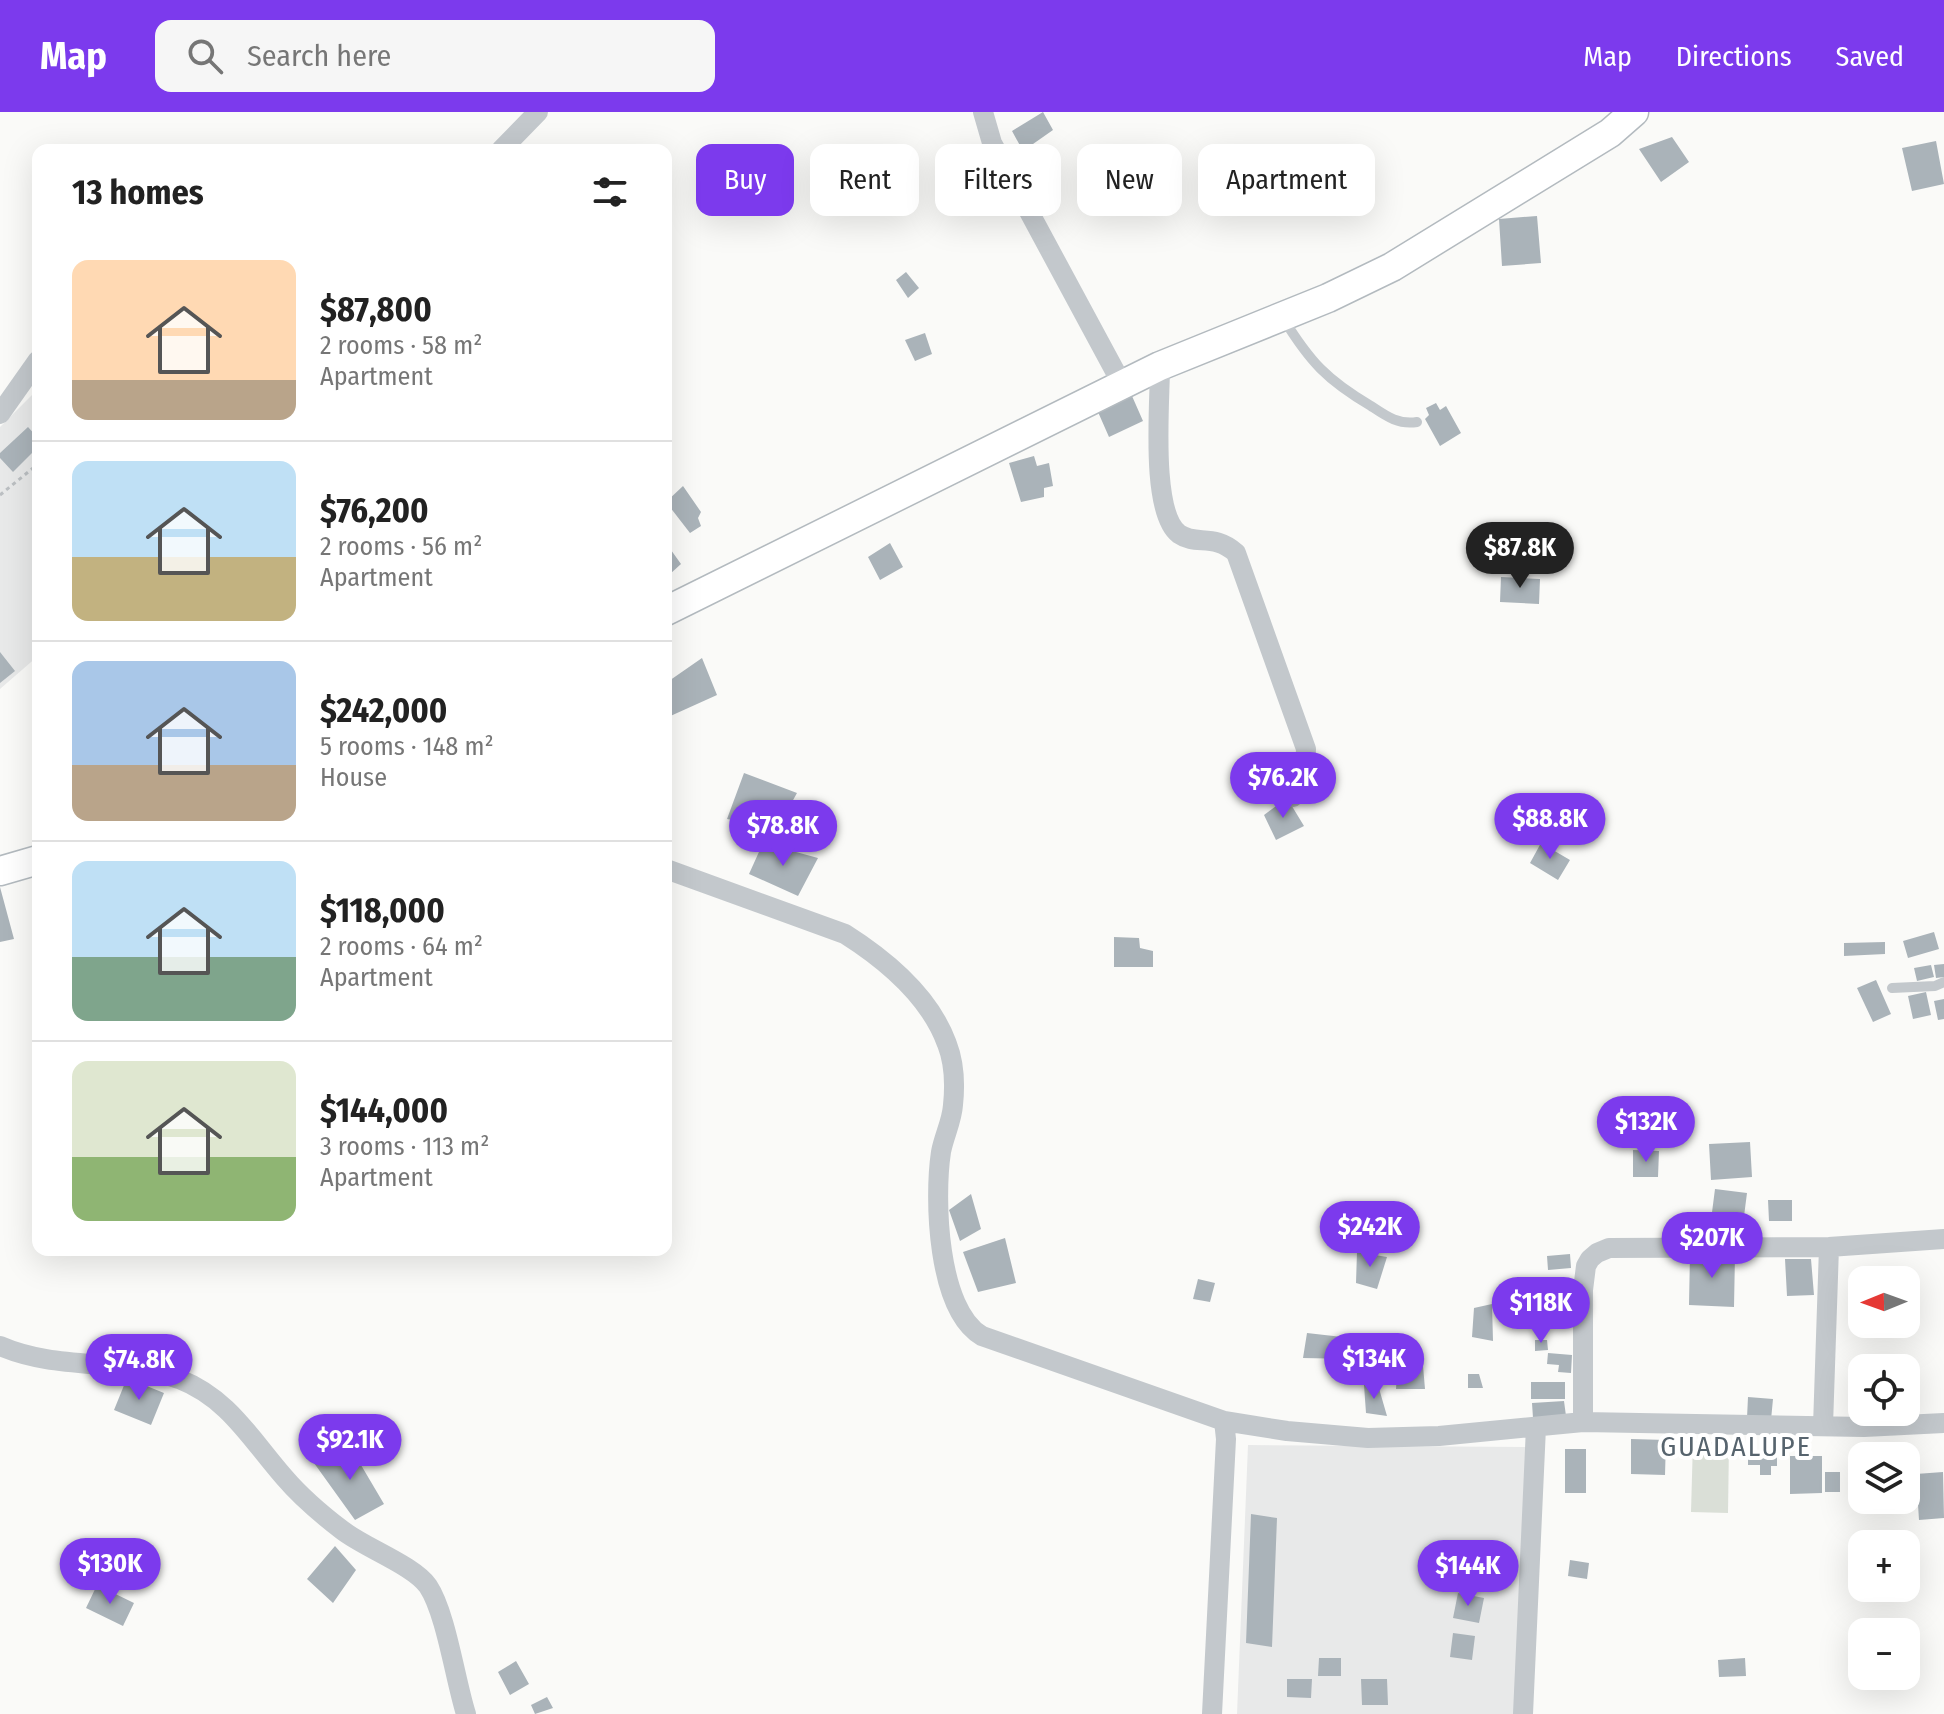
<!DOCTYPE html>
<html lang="en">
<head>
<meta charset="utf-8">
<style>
  :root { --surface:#fff; --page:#f6f6f6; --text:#222; --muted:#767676; --line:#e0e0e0; --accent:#7c3aed }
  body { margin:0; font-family:"Fira Sans Condensed",sans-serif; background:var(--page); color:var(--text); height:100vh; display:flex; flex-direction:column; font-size:30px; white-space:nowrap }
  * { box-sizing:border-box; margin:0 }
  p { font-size:26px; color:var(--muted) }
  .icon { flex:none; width:44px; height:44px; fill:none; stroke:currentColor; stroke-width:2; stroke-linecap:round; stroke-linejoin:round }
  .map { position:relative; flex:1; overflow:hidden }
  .sheet { position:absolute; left:32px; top:32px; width:640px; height:1112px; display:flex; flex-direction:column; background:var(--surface); border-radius:16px; box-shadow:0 8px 32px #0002 }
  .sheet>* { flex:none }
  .top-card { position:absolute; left:696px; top:32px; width:760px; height:72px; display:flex; gap:16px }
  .needle { width:52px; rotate:269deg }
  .tools { position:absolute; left:1848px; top:1154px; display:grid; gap:16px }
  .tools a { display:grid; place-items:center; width:72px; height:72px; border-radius:16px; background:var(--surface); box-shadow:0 8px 32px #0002; font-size:40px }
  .price { position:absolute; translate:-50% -68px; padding:0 18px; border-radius:28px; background:var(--accent); color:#fff; font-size:26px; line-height:52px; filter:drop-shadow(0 2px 4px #0008) }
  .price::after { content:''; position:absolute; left:50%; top:48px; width:24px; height:18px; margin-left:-12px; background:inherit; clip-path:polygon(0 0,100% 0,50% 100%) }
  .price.selected { background:#222; color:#fff }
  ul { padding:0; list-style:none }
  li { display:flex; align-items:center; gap:24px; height:200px; padding:0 40px }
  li+li { border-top:2px solid var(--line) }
  li span { display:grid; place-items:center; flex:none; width:224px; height:160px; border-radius:16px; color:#555 }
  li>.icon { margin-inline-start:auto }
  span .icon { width:96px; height:96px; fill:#fffc; stroke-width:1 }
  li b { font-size:34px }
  h2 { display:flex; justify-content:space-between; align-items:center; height:96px; padding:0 40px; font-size:34px }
  .pill { padding:0 28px; border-radius:16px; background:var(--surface); box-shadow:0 8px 32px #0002; font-size:28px; line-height:72px }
  .pill.selected { background:var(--accent); color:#fff }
  header { display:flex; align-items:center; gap:48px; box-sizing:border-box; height:112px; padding:0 40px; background:var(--accent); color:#fff }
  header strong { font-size:38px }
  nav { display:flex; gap:44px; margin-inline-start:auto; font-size:28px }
  .search { width:560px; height:72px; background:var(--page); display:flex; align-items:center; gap:20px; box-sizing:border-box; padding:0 28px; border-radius:16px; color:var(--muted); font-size:30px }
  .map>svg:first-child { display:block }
  .built { fill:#e8e9e9 }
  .green { fill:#dadfd7 }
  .building { fill:#aab3b9 }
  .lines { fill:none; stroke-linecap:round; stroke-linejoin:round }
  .secondary-casing { stroke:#b3babf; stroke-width:31 }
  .path { stroke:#bbbfc2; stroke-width:3; stroke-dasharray:4 4; stroke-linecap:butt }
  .lane { stroke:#c3c8cc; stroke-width:10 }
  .street { stroke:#c3c8cc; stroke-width:20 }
  .secondary { stroke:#fff; stroke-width:28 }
  .labels { text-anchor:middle; stroke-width:8; stroke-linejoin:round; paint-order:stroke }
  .quarter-label { font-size:28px; letter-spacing:2px; fill:#57646e; stroke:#fff }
</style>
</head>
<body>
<header>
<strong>Map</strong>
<div class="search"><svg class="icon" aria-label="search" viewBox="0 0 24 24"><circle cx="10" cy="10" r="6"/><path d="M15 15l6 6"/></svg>Search here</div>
<nav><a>Map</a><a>Directions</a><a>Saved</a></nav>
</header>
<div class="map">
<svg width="1944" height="1602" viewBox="0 0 1944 1602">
  <rect width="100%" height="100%" fill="#fafaf8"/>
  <path class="built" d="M38,277v267l-38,33v-262z
    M1248,1333l279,2 -7,267h-283z"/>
  <path class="green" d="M1693,1329l36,2 -1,70 -37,-1z"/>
  <path class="building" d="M1043,0l10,18 -30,21 -11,-20z
    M1672,25l17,25 -28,20 -22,-33z
    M1936,29l8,43 -32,7 -10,-43z
    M1537,104l4,47 -39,3 -3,-47z
    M906,160l13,16 -11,10 -12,-18z
    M925,221l7,21 -17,7 -10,-21z
    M1132,284l11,25 -34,16 -11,-25z
    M1436,291l4,7 6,-4 15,27 -21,13 -15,-27 4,-4 -3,-7z
    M28,315l10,11v9l-25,25 -13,-14v-5z
    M1034,344l3,10 12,-3 4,23 -9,2v9l-23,5 -12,-39z
    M683,374l18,26 -3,6 3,8 -11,7 -24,-31z
    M666,431l15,21 -11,10 -4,-4z
    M890,431l13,24 -23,13 -12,-23z
    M1501,465l39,2 -1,25 -39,-2z
    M0,540l15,19 -15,12z
    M702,546l15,37 -51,23v-35z
    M744,661l53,20 -20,36 -50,-10z
    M1287,686l17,28 -28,14 -12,-25z
    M763,731l55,15 -20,38 -49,-22z
    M1541,731l29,17 -12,20 -28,-17z
    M0,775l14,52 -14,3z
    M1934,820l5,17 -31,9 -5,-17z
    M1114,825l25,1 1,10 13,3v16h-39z
    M1885,830v12l-41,2v-13z
    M1944,852v13l-8,1 -2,-13z
    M1931,853l3,12 -17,4 -3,-13z
    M1876,868l15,34 -18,8 -16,-34z
    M1926,880l5,23 -18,4 -5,-23z
    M1944,887v20l-6,1 -4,-19z
    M1750,1030l2,35 -41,3 -2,-36z
    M1633,1038l26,1 -1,26h-25z
    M1715,1077l32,4 -4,31 -32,-4z
    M971,1082l10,35 -21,12 -11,-31z
    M1768,1088h24v21h-23z
    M1354,1095l33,1 -5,17 -29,2 27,4 -4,24 -28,-9 2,-19h3z
    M1005,1126l11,45 -38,9 -15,-40z
    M1357,1140l30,5 -10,32 -21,-6z
    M1570,1142l1,14 -23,2 -1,-14z
    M1690,1142l45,1 -1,52 -45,-2z
    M1785,1147h26l3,36 -27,1z
    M1198,1167l17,4 -5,19 -17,-3z
    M1570,1181l1,17 -43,2 -1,-17z
    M1492,1192l1,37 -21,-4 2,-29z
    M1307,1221l44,5 1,21 -49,-1z
    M1535,1228h12l1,10 -13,1z
    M1548,1241l24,2 -1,18 -13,-1 1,-7 -12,-1z
    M1422,1242l3,35h-29l2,-31z
    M1468,1262h11l4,14h-15z
    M127,1266l37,15 -13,32 -37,-15z
    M1531,1270h34v17h-34z
    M1364,1273h14l9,31 -21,-3z
    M1748,1285l25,2 -2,21 -24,-2z
    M1564,1289l2,15 -33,2 -1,-15z
    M1631,1327l35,1 -1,35 -34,-1z
    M348,1331l36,61 -29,16 -41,-57z
    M1565,1337h21v44h-21z
    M1748,1338h29v16h-6v9h-11v-10h-12z
    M1790,1344h32v37l-32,1z
    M1825,1360h15v20h-15z
    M1943,1360l1,46 -25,2 -3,-46z
    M1251,1402l26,4 -5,129 -26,-4z
    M335,1434l21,24 -23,33 -26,-24z
    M1570,1448l19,3 -2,16 -19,-3z
    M97,1473l37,18 -11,23 -37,-18z
    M1458,1481l26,5 -5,25 -26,-5z
    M1453,1521l22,3 -3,24 -22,-3z
    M1319,1546h22v18h-23z
    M1745,1546l1,18 -27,1 -1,-17z
    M516,1549l13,23 -19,11 -12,-23z
    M1287,1567h25l-1,19 -24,-1z
    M1361,1567h26l1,26h-26z
    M547,1585l6,11 -18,6 -4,-9z"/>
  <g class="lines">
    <g class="secondary-casing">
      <path id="secondary" d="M666,499l494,-245 168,-68 64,-31 218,-134 24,-21
        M0,759l38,-11"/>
    </g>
    <path class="path" d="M0,383l38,-31"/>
    <path class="lane" d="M1283,206c27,44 44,62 88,88 15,10 27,19 46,16
      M1892,876l43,-2 9,-4"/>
    <path class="street" d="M983,0l9,31 131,243
      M501,38l37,-38
      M1160,254c0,37 -10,146 19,168 17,12 35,-1 57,19l70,196 -2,35 -11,13
      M0,302l38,-54
      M666,757l179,65c41,26 85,63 102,110 7,18 8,42 6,61 -1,16 -9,31 -12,47 -7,46 -4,158 41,184l242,85 63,10 81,7 71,-2 144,-14 281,5 80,-4
      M0,1234c57,25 121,12 179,33 49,19 71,59 105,98 17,20 37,37 58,53 23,18 71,35 86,56 18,27 27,93 38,128
      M1583,1310v-132l3,-24 4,-7 7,-6 12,-5 220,-1 115,-8
      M1823,1314l6,-179
      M1212,1602l14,-275 -2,-18
      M1523,1602l13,-287"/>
    <use href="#secondary" class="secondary"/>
  </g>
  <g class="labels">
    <g class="quarter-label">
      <text x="1736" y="1344">GUADALUPE</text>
    </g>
  </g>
</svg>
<div class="tools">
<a><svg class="needle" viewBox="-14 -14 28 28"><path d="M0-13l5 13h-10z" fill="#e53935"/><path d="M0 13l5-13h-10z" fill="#767676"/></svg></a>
<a><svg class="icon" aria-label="locate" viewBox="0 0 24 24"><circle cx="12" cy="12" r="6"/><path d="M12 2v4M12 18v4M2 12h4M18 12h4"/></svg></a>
<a><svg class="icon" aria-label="layers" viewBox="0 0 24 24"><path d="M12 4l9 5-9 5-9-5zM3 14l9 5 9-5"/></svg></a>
<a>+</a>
<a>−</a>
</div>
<b class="price selected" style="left:1520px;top:478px">$87.8K</b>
<b class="price" style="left:1283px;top:708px">$76.2K</b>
<b class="price" style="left:1550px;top:749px">$88.8K</b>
<b class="price" style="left:783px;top:756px">$78.8K</b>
<b class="price" style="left:1646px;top:1052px">$132K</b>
<b class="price" style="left:1370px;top:1157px">$242K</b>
<b class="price" style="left:1712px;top:1168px">$207K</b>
<b class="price" style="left:1541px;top:1233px">$118K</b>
<b class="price" style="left:1374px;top:1289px">$134K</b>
<b class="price" style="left:139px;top:1290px">$74.8K</b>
<b class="price" style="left:350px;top:1370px">$92.1K</b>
<b class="price" style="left:110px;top:1494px">$130K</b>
<b class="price" style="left:1468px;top:1496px">$144K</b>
<div class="top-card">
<a class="pill selected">Buy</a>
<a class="pill">Rent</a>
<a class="pill">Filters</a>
<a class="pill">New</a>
<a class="pill">Apartment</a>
</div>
<section class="sheet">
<h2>13 homes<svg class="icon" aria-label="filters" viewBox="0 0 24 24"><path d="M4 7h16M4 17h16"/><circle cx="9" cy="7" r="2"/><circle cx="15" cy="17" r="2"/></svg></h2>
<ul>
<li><span style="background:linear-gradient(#ffd9b3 75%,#b9a48a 0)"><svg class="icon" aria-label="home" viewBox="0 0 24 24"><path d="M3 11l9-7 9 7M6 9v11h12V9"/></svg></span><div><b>$87,800</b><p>2 rooms · 58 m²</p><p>Apartment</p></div></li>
<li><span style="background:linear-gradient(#bfe0f5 60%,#c2b280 0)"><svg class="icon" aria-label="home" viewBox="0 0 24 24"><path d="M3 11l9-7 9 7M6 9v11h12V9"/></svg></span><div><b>$76,200</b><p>2 rooms · 56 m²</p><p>Apartment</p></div></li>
<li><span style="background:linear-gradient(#a9c7e8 65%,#b9a48a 0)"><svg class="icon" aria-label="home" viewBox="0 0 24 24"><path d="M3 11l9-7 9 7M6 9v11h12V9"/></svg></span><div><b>$242,000</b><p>5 rooms · 148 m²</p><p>House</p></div></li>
<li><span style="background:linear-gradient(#bfe0f5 60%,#7fa58c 0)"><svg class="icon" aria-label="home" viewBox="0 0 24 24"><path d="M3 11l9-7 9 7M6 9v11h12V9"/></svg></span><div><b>$118,000</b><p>2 rooms · 64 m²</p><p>Apartment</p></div></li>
<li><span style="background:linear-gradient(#dfe7d0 60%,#8fb573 0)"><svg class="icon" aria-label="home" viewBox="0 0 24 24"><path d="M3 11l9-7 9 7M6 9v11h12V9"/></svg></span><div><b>$144,000</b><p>3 rooms · 113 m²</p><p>Apartment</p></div></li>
</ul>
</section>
</div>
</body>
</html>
